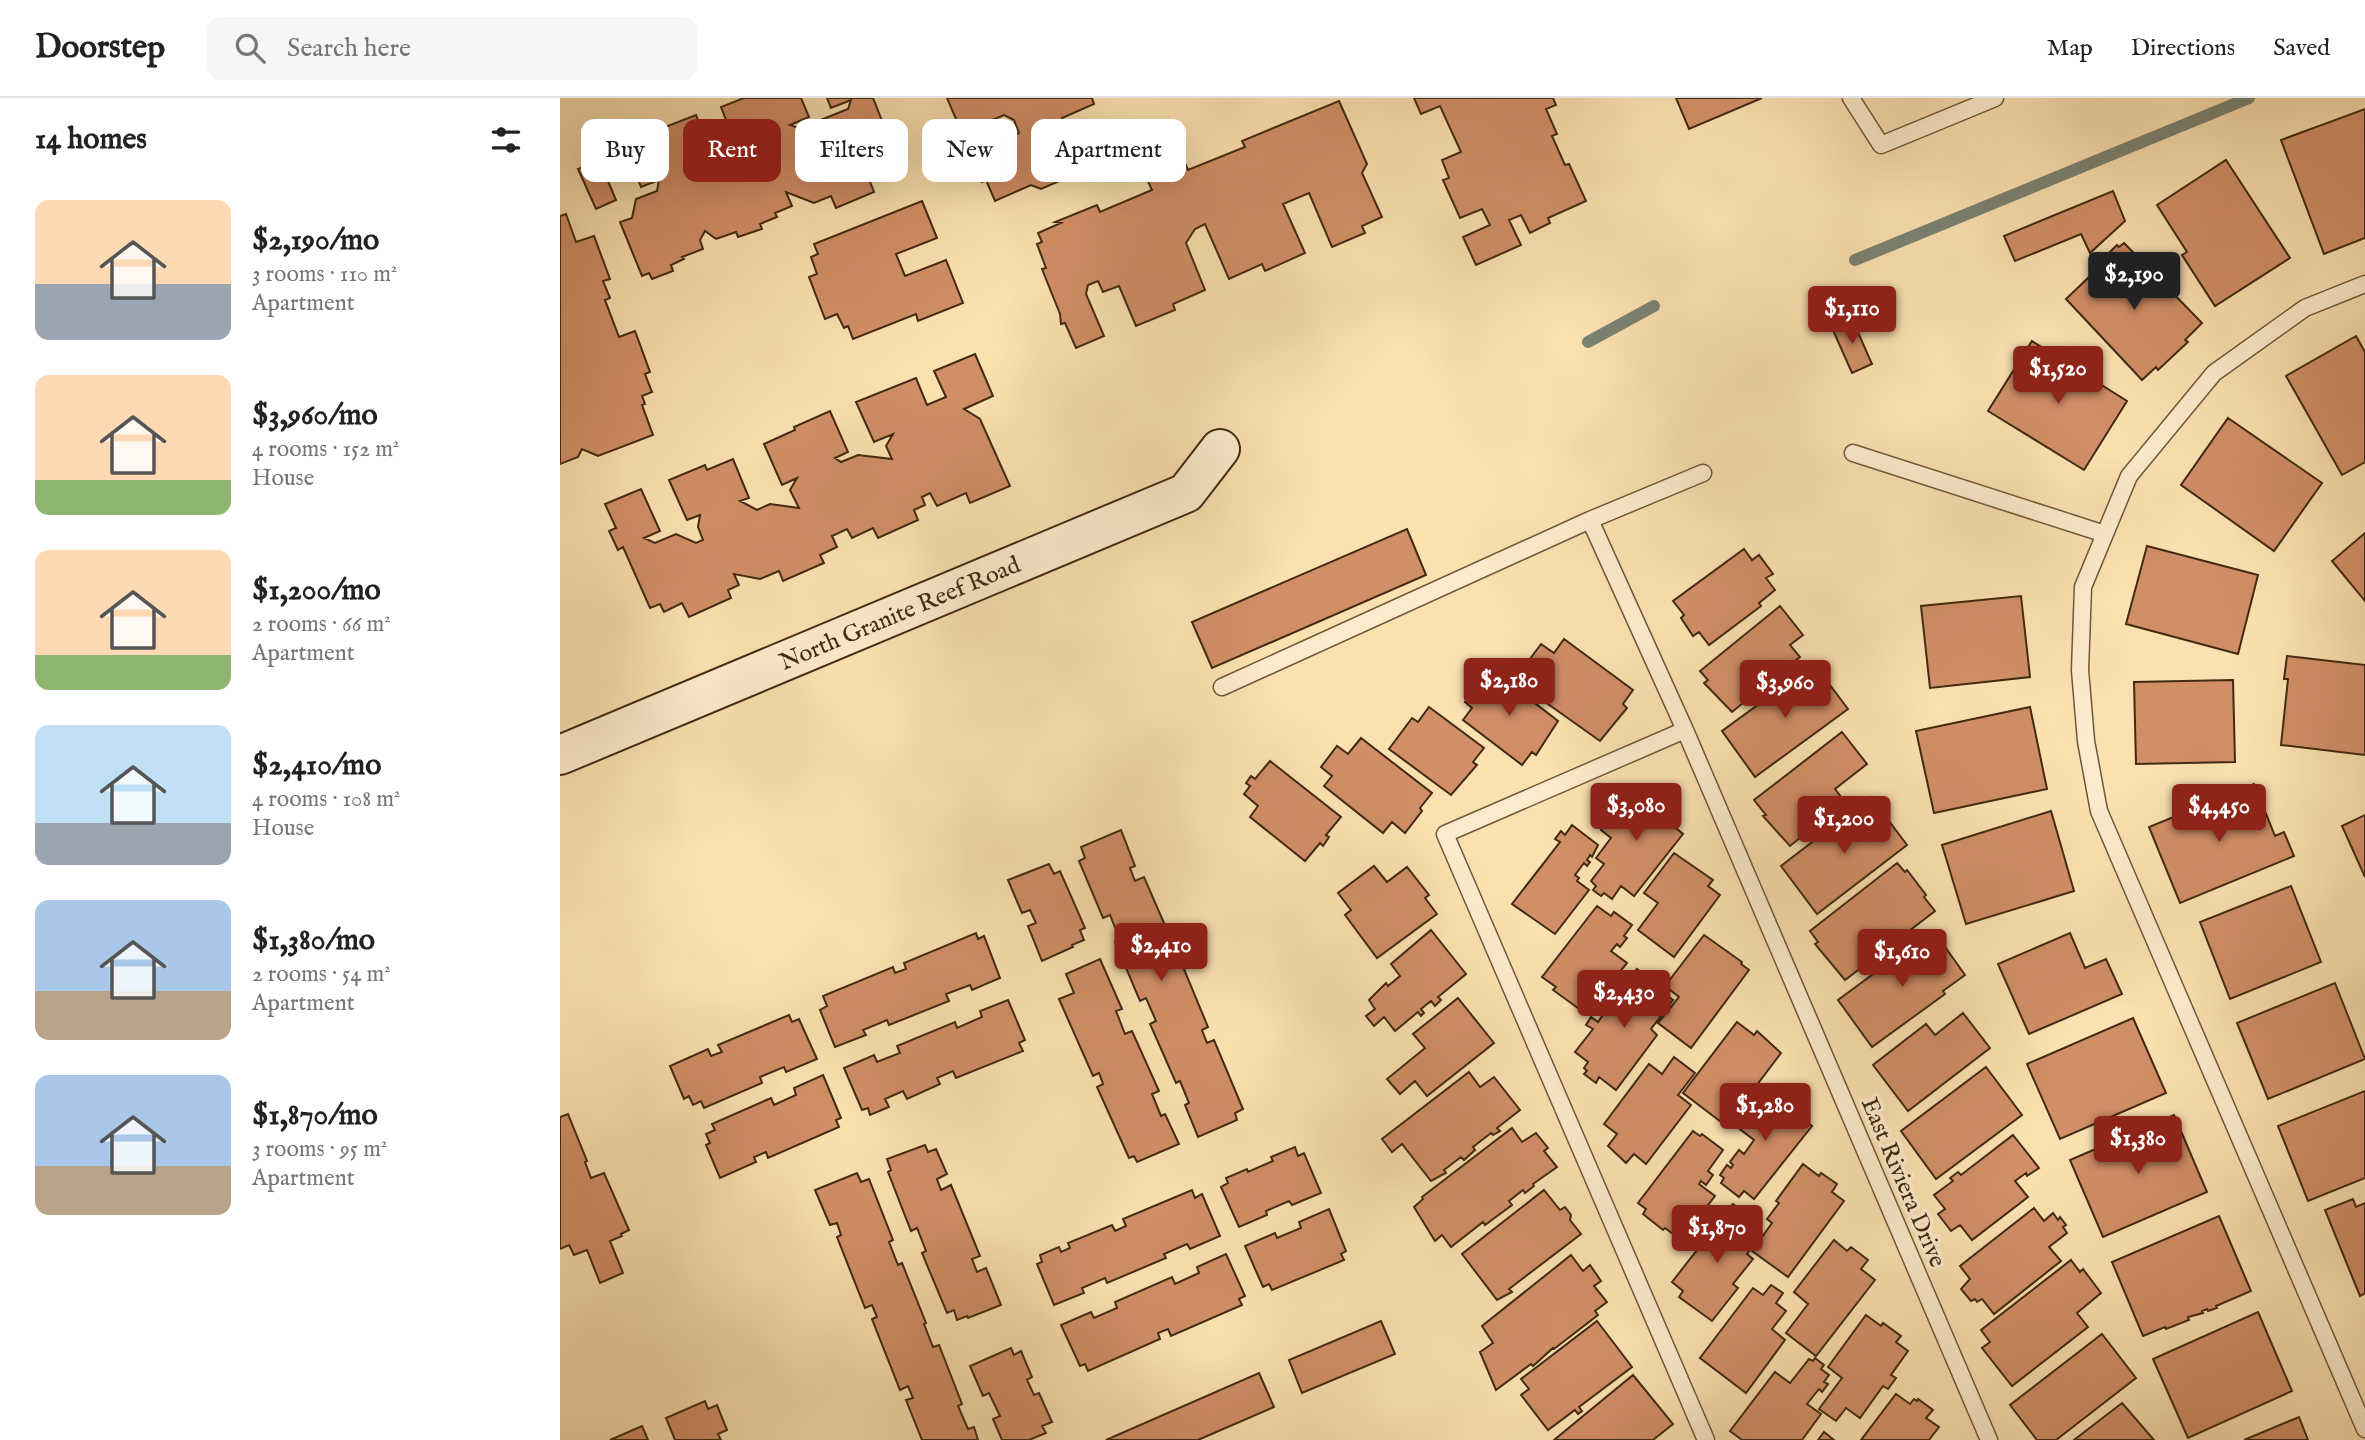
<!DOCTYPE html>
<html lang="en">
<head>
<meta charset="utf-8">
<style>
  :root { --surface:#fff; --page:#f6f6f6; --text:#222; --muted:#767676; --line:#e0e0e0; --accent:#8f2418 }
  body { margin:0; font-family:"IM FELL English",serif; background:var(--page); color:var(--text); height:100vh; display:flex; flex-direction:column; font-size:26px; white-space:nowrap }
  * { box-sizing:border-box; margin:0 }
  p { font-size:23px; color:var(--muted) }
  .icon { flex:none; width:38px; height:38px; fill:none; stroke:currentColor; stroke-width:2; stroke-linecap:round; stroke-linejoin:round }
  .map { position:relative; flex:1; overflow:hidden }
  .side { display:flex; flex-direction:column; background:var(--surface); width:560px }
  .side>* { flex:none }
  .banner { position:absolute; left:21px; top:21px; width:665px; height:63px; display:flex; gap:14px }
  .price { position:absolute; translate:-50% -60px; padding:0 16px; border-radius:7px; background:var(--accent); color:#fff; font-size:23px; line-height:46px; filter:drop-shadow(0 2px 4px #0008) }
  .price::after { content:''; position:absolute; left:50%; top:42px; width:21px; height:16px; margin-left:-10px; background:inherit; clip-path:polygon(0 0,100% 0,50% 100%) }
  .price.selected { background:#222; color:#fff }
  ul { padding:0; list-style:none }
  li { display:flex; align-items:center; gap:21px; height:175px; padding:0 35px }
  li span { display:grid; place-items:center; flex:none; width:196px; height:140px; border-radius:14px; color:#555 }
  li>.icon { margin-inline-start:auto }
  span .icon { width:84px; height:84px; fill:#fffc; stroke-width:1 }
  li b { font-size:30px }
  h2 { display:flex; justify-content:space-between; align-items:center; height:84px; padding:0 35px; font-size:30px }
  .chip { padding:0 24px; border-radius:14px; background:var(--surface); box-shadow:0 7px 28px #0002; font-size:24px; line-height:63px }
  .chip.selected { background:var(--accent); color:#fff }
  header { display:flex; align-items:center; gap:42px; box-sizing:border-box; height:98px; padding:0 35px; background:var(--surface); border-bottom:2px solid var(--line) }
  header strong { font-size:33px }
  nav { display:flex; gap:38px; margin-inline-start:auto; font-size:24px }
  .search { width:490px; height:63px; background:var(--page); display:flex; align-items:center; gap:18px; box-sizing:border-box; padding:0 24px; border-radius:14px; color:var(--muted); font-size:26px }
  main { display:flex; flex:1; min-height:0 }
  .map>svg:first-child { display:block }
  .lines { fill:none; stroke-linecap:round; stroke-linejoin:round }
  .stream { stroke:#7a8272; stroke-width:12 }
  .building { fill:#d18e67; stroke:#412a11; stroke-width:2 }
  .lane-casing { stroke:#705839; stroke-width:19 }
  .secondary-casing { stroke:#412a11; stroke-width:42 }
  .lane { stroke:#fcebcc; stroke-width:16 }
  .secondary { stroke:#fcebcc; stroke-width:38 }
  .labels { text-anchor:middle; stroke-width:7; stroke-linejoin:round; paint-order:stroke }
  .street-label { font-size:24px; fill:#412a11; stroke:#fcebcc }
</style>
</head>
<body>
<header>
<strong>Doorstep</strong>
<div class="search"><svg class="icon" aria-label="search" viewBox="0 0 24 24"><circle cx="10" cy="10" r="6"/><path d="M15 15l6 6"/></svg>Search here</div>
<nav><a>Map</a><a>Directions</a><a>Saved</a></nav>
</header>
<main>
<section class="side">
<h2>14 homes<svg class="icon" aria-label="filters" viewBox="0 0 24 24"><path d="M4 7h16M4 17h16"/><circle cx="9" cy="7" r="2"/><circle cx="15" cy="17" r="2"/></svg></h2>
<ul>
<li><span style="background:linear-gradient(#ffd9b3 60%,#9aa5b1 0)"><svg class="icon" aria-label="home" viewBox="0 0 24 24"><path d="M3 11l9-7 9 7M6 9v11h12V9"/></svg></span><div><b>$2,190/mo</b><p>3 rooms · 110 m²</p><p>Apartment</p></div></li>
<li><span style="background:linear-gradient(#ffd9b3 75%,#8fb573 0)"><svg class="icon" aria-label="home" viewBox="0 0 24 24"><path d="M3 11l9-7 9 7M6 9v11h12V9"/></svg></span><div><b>$3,960/mo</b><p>4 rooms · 152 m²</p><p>House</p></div></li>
<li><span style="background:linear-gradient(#ffd9b3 75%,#8fb573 0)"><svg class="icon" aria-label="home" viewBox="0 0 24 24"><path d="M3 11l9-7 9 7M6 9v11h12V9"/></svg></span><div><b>$1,200/mo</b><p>2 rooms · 66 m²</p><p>Apartment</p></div></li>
<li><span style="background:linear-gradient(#bfe0f5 70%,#9aa5b1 0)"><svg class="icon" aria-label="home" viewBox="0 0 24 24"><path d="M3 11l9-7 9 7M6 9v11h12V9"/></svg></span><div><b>$2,410/mo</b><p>4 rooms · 108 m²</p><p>House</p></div></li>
<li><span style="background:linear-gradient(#a9c7e8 65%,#b9a48a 0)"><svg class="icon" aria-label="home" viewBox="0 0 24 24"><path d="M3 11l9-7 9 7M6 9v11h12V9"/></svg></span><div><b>$1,380/mo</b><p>2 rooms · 54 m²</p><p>Apartment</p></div></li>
<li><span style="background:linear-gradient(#a9c7e8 65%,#b9a48a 0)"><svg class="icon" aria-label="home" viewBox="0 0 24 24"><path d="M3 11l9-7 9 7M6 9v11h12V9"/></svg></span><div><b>$1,870/mo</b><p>3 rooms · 95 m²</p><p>Apartment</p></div></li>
</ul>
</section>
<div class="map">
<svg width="1805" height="1342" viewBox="0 0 1805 1342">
  <rect width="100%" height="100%" fill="#fbe0b0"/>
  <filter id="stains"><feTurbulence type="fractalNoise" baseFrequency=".00286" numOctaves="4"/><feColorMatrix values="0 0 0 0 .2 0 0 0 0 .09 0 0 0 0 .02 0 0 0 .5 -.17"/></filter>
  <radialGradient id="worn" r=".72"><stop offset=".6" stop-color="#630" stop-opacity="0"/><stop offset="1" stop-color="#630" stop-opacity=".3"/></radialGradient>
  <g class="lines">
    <path class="stream" d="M1295,162l394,-162
      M1028,244l66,-36"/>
  </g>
  <path class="building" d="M184,0h57l8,19 -19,8 22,8 6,-12 30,-12 3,-9 -20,8 -4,-10h46l23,58 -16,5 5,11 -16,7 5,13 -38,16 -5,-12 -17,7 -28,-11 6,14 -17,7 2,4 -17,7 2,5 -24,8 -2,-5 -20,7 -11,-8 -5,9 3,9 -21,8 2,2 -13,6 2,6 -21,8 -3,-6 -7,3 -22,-54 12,-4 4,-19 21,-8 2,-11 -18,7 -16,-40 37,-14 -2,-4 36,-14 15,38 -15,6 19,8 7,-14 11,4 17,-7 3,-14 -18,7 -14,-36z
    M387,0h145l2,6 -32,14 6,13 5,-2 4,11 5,-2 4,11 6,-2 7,17 -58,25 -10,-4 -36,16 -9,-21 -4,2 -16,-37 45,-18 3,8 5,-2 -5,-13 -10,-5 -42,18z
    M854,0h139l3,7 -10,4 11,25 -5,2 13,29 4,-1 17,37 -38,17 2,5 -20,10 -9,-18 -12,5 12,25 -45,20 -13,-28 27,-12 -8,-16 -22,9 -17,-38 6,-2 -7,-18 19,-8 -21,-46 -19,8z
    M1116,0h86l-73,31z
    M779,3l28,63 -5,9 20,44 -20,9 3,7 -33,14 -23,-54 -26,11 22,49 -40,18 -3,-7 -33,15 -24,-55 -10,5 -9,14 19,47 -32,14 2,6 -39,16 -17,-40 -16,6 -5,-11 -10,4 -2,9 18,42 -28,12 -11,-25 -4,1 -1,-10 -18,-45 4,-1 -9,-24 5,-2 -4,-9 23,-10 -6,-1 42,-17 3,7 52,-22 -5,-11 38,-16 3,7 57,-23 -3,-6z
    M1805,11v129l-41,16 -43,-114z
    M39,62l17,40 -20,9 -18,-40z
    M1666,62l64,98 -75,48 -33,-51 5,-3 -30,-47z
    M1553,93l12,30 -35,32 -9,-19 -66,27 -11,-25z
    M362,103l15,37 -41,16 9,22 41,-16 17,43 -45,18 -2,-7 -63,25 -5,-13 -4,2 -7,-14 -12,5 -16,-42 8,-3 -6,-17 7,-3 -4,-10z
    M6,116l10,28 18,-6 16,43 -7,2 7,17 -5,2 14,37 16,-6 15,41 -5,2 7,18 -10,4 3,8 -3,1 11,30 -55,21 -16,-7 -4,8 -18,7v-248z
    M1564,145l78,80 -17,17 3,2 -30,28 -2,-3 -14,13 -76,-81 45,-43 -2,-3 8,-8 2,2z
    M1292,221l20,45 -20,9 -20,-45z
    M1796,238l9,16v110l-23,13 -56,-99z
    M1472,243l95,60 -43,69 -96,-59z
    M415,256l18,42 -29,13 16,10 30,67 -40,17 -4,-10 -29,13 -7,-13 -8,4 3,8 -11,5 4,10 -40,18 -5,-10 -21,10 -5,-9 -15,7 5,11 -17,8 4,8 -41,18 -4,-10 -19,8 -26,-5 5,11 -11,5 3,8 -42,19 -7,-14 -18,9 -4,-8 -10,4 -27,-61 -5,3 -9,-19 7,-3 -11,-24 36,-15 19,42 -16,7 11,5 21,-9 20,9 7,-3 -5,-13 2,-12 -13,5 -18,-40 36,-15 2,5 26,-11 16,39 -9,3 17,9 13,-6 29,4 -9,-18 7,-12 -15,7 -18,-41 31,-14 -1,-3 36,-16 18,41 -13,6 6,4 17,-7 34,4 -6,-13 7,-12 -19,8 -18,-40 60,-24 11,27 19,-8 -12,-26z
    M1668,320l94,65 -48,68 -93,-66z
    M847,431l19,46 -214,93 -20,-46z
    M1805,435v68l-33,-40z
    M1587,448l111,29 -20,79 -112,-30z
    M1184,451l8,11 7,-5 14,19 -7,4 9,12 -16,13 2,3 -52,39 -10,-13 -6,4 -12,-18 3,-3 -11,-14z
    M1461,498l9,81 -100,11 -9,-82z
    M1220,508l23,29 -13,10 10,12 -68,55 -28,-29 4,-3 -8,-9z
    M1004,541l69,51 -10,14 4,4 -27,33 -59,-42 12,-17 -26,-19 14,-19 13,9z
    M1727,558l78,9v90l-84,-10 7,-66h-4z
    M1254,566l34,45 -93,68 -33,-46z
    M931,571l67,52 -22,34 -4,-3 -10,13 -59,-45 9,-12 -7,-6z
    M1673,582l2,82 -99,2 -2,-82z
    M869,609l55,41 -11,14 4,3 -26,30 -62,-46 23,-31 6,4z
    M1470,609l17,82 -113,24 -18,-82z
    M1282,634l25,32 -32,25 10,13 -55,44 -27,-30 3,-1 -12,-15z
    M801,640l71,55 -12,15 2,3 -17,22 -13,-11 -9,11 -59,-47 8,-10 -11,-9 16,-21 11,8z
    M710,663l71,56 -15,18 3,2 -6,9 -3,-3 -15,18 -55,-44 8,-11 -14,-12 6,-8 -4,-3 5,-7 4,3z
    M1694,686l21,52 9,-4 10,24 -114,47 -31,-76z
    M1075,687l19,14 3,-5 22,17 -9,12 13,11 -49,62 -13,-10 -9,13 -8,-6 -3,3 -8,-6 3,-4 -5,-5 13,-17 -8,-6 15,-20 -10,-8z
    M1311,699l36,48 -90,69 -36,-48z
    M1491,713l23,80 -108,33 -24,-79z
    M1805,717v62l-23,-51z
    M1012,727l26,20 -6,12 -2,-2 -3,5 3,2 -3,4 -3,-3 -9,12 4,3 -2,3 12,9 -34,44 -43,-30 48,-62 -5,-3 6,-8 4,4z
    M561,732l14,36 -5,2 5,13 9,-4 30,69 -8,3 5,12 8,-4 29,70 -6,3 5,13 7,-3 29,69 -8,4 2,7 -39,17 -13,-32 4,-2 -9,-22 -4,2 -26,-59 6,-3 -10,-23 -6,3 -25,-59 5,-2 -10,-25 -7,3 -24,-57 6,-3 -4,-11z
    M1114,755l39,27 -5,6 12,9 -46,62 -36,-27 20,-27 -14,-10z
    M1337,765l8,9 2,-2 19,25 -2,2 11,14 -90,69 -30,-36 3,-2 -8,-11z
    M489,766l5,10 6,-3 25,57 -5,2 4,10 -12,5 1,2 -31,14 -14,-35 8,-3 -6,-13 -8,3 -14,-33z
    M814,768l13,16 20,-15 22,28 -4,3 12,16 -60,44 -32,-43 6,-5 -13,-17z
    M1731,788l30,76 -91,37 -30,-77z
    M1037,808l14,10 3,-4 18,13 -8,11 3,2 -7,9 -3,-3 -6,7 16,12 -41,51 -33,-24 3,-3 -14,-10z
    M871,832l35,44 -28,23 3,3 -6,6 -4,-5 -10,8 3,4 -3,3 -3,-4 -23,19 -11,-14 -10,9 -8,-10 9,-7 -6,-9 17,-17 2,3 12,-10 -9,-12z
    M1373,832l32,45 -22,16 2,3 -73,53 -34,-47z
    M416,835l2,6 6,-3 16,42 -28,12 -2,-5 -24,9 3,7 -60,24 -2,-5 -24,10 3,5 -31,12 -15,-37 7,-4 -4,-10 70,-29 2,6 11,-4 -2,-6z
    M1510,835l15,35 21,-9 16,35 -93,40 -31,-70z
    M1144,837l38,27 -1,2 8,6 -58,78 -33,-25 21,-26 -14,-11z
    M540,861l22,50 -6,2 9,23 7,-3 27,60 -7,3 9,22 4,-2 14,30 -42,18 -3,-6 -5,2 -32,-71 6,-3 -4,-11 -6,3 -34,-77 15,-6 -8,-19z
    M1077,871l15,11 2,-4 6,6 -4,6 17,12 -22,29 6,6 -41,55 -17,-13 -3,6 -12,-9 3,-3 -3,-3 4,-6 -13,-10 18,-23 -7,-4 5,-8 7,5 11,-16 -5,-4 4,-6 5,4z
    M1775,885l30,76 -97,40 -31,-76z
    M898,900l36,45 -67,53 -12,-15 -15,13 -13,-15 38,-31 -12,-14z
    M448,902l17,40 -6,3 4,8 -67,27 -3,-7 -16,7 3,6 -33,15 -4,-8 -18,8 4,8 -19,8 -2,-7 -6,2 -18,-42 30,-13 3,7 23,-9 -3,-7 58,-24 2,6 25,-11 -2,-6z
    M1403,915l27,35 -82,63 -35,-46 53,-41 9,11z
    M229,917l3,7 7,-3 18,40 -31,13 -2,-5 -24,10 2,6 -58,25 -3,-7 -8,4 -4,-9 -5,3 -14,-33 38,-17 3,7 11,-4 -4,-7z
    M1573,920l33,75 -106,46 -33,-75z
    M1177,924l17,13 3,-4 24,22 -43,57 4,3 -10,13 -5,-3 -2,2 -42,-32z
    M1114,959l21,16 -17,22 13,10 -45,59 -12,-10 -8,9 -18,-17 9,-12 -13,-10 45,-60 13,10z
    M1426,969l36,48 -86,64 -35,-48z
    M909,974l11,15 14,-10 26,33 -23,18 3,3 -7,4 -2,-2 -18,14 2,3 -11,10 -3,-3 -17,13 2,3 -15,8 -29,-37 -10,8 -10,-13z
    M263,977l18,43 -5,2 3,7 -71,31 -2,-6 -12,5 2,5 -36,16 -14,-33 4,-2 -4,-9 9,-4 -3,-6 59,-26 3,7 22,-10 -2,-7z
    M1208,988l16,13 2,-4 18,15 -5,6 13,10 -58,73 -10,-8 -5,6 -18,-14 3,-5 -4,-3 7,-10 4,3 2,-3 -3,-3 9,-12 5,4 10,-14 -17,-13z
    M1805,993v87l-57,23 -30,-75z
    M8,1016l19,47 -2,1 6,16 13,-5 25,57 -8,4 1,2 -12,5 13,32 -23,10 -13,-33 -13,5 -5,-10 -9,4v-132z
    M1614,1017l33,77 -104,45 -33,-77z
    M952,1030l10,14 14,-9 12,15 -4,3 13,16 -24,17 1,2 -9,7 -2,-3 -14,11 3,4 -27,20 -2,-3 -32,25 -9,-12 -7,6 -21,-34 9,-8 -1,-2z
    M1133,1033l7,5 2,-2 21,16 -15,21 5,4 -7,10 -5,-4 -2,3 16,12 -34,44 -16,-12 -2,2 -20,-16 3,-5 -8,-6z
    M1453,1037l26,33 -12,8 -1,-3 -11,8 13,16 -56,43 -12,-15 -9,6 -13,-17 7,-5 -11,-14 19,-14 -3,-3 8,-6 3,3z
    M365,1047l3,7 8,-3 11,25 -10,5 4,11 10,-5 29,71 -8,3 5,13 9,-4 15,37 -33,13 -1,-2 -10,4 -3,-10 -7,3 -25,-60 4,-2 -9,-23 -6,3 -23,-59 3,-2 -4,-11z
    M735,1049l3,9 6,-3 17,40 -29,12 -3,-4 -23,10 1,4 -28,12 -18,-40 7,-4 -2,-5 21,-9 1,3 25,-11 -2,-4z
    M1243,1066l16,12 2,-3 16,11 -5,8 12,9 -56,76 -36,-26 20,-28 -5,-4 12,-16 -3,-2z
    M297,1075l4,9 8,-3 24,61 -4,2 9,23 4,-2 24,60 -2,1 9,23 6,-2 23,59 -4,2 10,23 6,-2 4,13h-56l-16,-40 7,-2 -5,-12 -8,4 -28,-71 5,-2 -5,-12 -7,3 -28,-71 4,-2 -4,-12 -7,2 -15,-35z
    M632,1092l3,8 7,-4 18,42 -30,13 -3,-5 -23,10 2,4 -59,25 -2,-5 -23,10 2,5 -30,12 -17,-41 5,-2 -2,-7 19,-8 2,5 9,-4 -2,-5 44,-18 3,6 11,-5 -3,-7z
    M984,1092l16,20 5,-3 6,8 -1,5 11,14 -72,55 3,3 -15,8 -35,-46z
    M1793,1101l3,8 9,-4v90l-5,3 -35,-86z
    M1173,1106l25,22 -15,18 7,6 -3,4 6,5 -20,25 5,4 -26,33 -33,-24 4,-6 -11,-9z
    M1474,1110l10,13 9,-8 5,7 2,-3 6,8 -3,2 4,6 -18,14 12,14 -67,53 -12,-15 -5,3 -2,-3 -4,2 -10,-12 9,-10 -10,-13z
    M769,1111l17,42 -5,3 3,6 -72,30 -3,-6 -6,3 -18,-41 30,-13 2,5 24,-10 -2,-6z
    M1659,1118l32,75 -35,15 1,2 -9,3 -1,-2 -5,2 1,2 -15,4 1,3 -23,9 -1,-2 -22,9 -31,-74z
    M1274,1142l13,11 4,-4 17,13 -7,9 14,11 -59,76 -30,-23 22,-29 -14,-12z
    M666,1156l19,42 -6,3 3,6 -71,31 -3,-7 -10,4 2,6 -72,32 -3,-7 -5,2 -19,-41 30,-13 3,6 23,-10 -2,-6 57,-25 3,7 24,-11 -2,-6z
    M1011,1157l12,16 7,-6 11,16 -7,5 13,16 -12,9 3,4 -44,34 -1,-1 -20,18 -2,-2 -35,26 -16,-38 13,-9 -11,-17z
    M1511,1162l9,12 3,-3 18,24 -24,20 11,14 -76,59 -30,-38 8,-6 -9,-12z
    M1211,1187l12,8 -7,10 10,8 -14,18 13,11 -39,53 -46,-35 53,-70 10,7z
    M1698,1214l34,79 -104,47 -35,-79z
    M1306,1217l15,11 2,-3 18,13 -5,6 12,9 -17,24 5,3 -8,11 -5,-3 -23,32 -14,-10 -10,13 -17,-12 23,-31 -14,-11z
    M821,1223l14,33 -93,39 -13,-33z
    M1037,1223l35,46 -53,40 3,4 -4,3 -3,-4 -27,20 -27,-35 8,-6 -8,-10z
    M1542,1236l34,44 -80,62h-19l-27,-35z
    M451,1250l3,7 7,-4 11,26 -5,3 7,15 5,-2 13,29 -10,4 4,7 -17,7h-27l-9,-21 7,-3 -11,-23 -6,3 -13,-30z
    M1255,1260l9,7 -3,4 8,6 -5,7 4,2 -6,8 -3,-3 -12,15 14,10 -19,26h-60l-12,-9 45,-59 15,11 19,-24 4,2z
    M699,1275l15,34 -76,33h-92z
    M1073,1277l40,49 -20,16h-99z
    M1336,1296l14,10 4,-5 3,2 1,-2 15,11 -7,8 13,9 -10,13h-68z
    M145,1303l3,8 9,-4 10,25 -9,4 3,6h-46l-9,-22z
    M1562,1305l32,37h-80z
    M1739,1319l9,23h-64z
    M82,1328l6,14h-38z
    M1264,1334l10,8h-16z"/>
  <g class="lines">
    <g class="lane-casing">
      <path id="lane" d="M1291,0l30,47 114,-47
        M1805,186l-60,24 -91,65 -85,103 -46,111 -3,83 6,71 13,70 266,618
        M1293,355l252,81
        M1030,422l95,210 304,710
        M662,589l368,-167 113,-47
        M1125,632l-240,104 261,606"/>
    </g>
    <g class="secondary-casing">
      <g id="secondary">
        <path id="s1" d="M0,657l626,-262 34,-44"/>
      </g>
    </g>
    <use href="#lane" class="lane"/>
    <use href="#secondary" class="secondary"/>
  </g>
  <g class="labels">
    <g class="street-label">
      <text dy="8" stroke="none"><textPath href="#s1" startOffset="368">North Granite Reef Road</textPath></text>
      <text transform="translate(1344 1084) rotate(67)" y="8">East Riviera Drive</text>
    </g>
  </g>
  <rect width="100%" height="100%" filter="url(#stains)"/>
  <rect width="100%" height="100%" fill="url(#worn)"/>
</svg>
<b class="price selected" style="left:1574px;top:214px">$2,190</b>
<b class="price" style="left:1292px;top:248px">$1,110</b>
<b class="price" style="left:1498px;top:308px">$1,520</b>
<b class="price" style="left:949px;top:620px">$2,180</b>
<b class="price" style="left:1225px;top:622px">$3,960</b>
<b class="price" style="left:1076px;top:745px">$3,080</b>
<b class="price" style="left:1659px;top:746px">$4,450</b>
<b class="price" style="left:1284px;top:758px">$1,200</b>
<b class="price" style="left:601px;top:885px">$2,410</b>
<b class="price" style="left:1342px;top:891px">$1,610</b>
<b class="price" style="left:1064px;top:932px">$2,430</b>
<b class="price" style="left:1205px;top:1045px">$1,280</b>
<b class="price" style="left:1578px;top:1078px">$1,380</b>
<b class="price" style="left:1157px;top:1167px">$1,870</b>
<div class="banner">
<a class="chip">Buy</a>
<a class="chip selected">Rent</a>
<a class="chip">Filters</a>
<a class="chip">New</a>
<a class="chip">Apartment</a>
</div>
</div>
</main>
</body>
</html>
